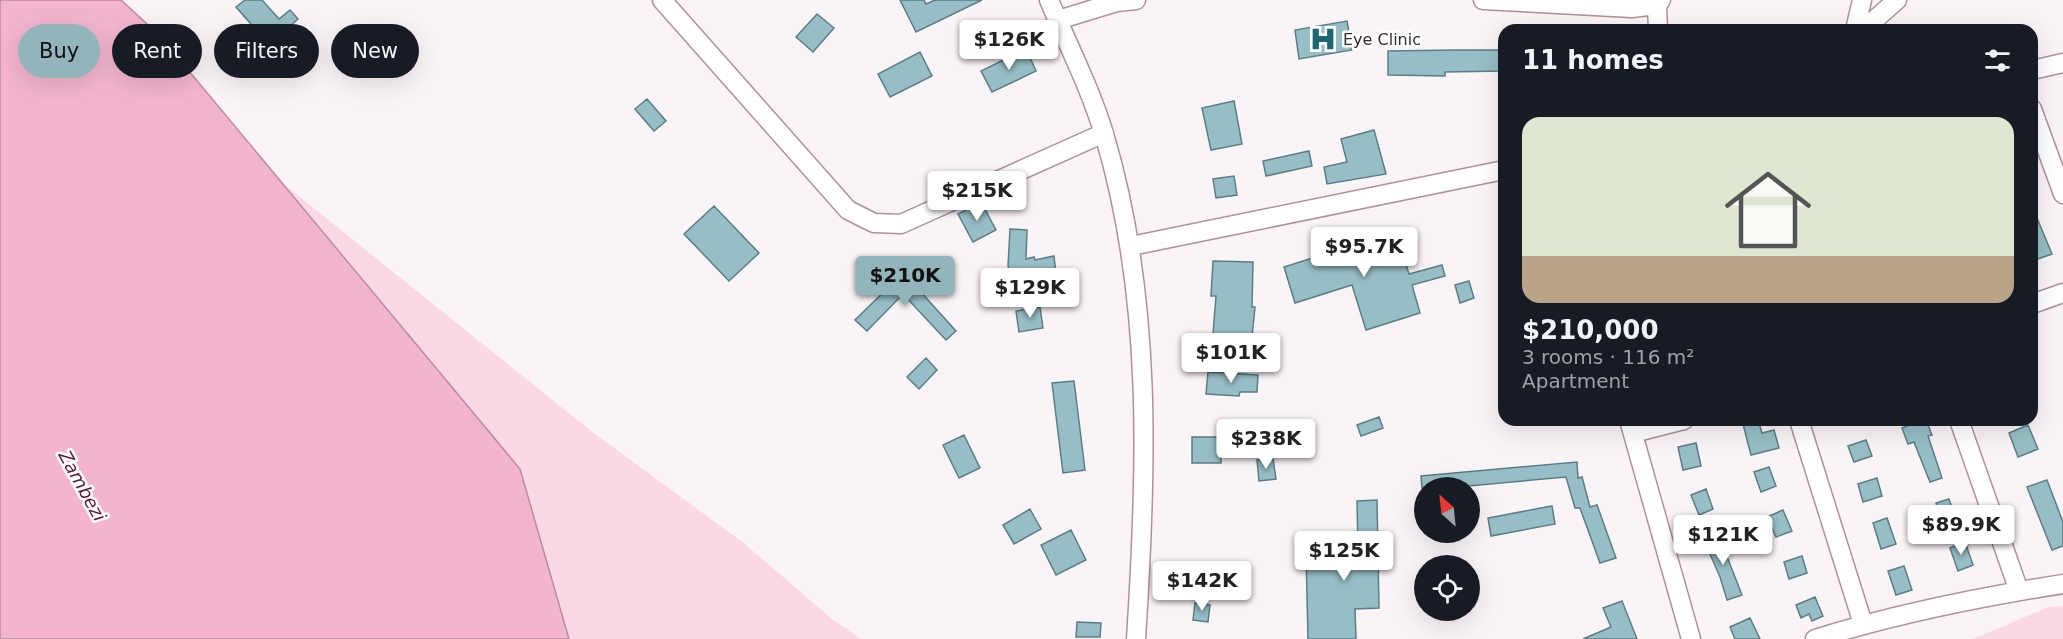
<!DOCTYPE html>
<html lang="en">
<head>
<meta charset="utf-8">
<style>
  :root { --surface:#171b24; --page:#242831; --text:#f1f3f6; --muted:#9ea1a6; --accent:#92b4bb }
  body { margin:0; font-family:"DejaVu Sans",sans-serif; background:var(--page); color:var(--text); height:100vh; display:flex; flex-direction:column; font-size:22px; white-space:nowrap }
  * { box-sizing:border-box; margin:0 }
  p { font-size:20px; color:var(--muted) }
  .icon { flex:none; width:33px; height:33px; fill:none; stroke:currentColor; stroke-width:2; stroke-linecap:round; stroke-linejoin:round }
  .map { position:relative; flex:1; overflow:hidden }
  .panel { position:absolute; left:1498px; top:24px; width:540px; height:402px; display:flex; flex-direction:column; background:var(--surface); border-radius:18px; box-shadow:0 6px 24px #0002 }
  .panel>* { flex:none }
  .guide { position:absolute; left:18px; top:24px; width:570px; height:54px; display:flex; gap:12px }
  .needle { width:39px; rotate:333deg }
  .controls { position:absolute; left:1414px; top:477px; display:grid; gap:12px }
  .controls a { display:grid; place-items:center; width:66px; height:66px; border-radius:50%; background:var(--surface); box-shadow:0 6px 24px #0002; font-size:30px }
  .price { position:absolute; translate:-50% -51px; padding:0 14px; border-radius:6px; background:#fff; color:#222; font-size:20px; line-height:39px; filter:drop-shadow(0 2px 3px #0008) }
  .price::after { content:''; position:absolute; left:50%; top:36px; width:18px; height:14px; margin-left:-9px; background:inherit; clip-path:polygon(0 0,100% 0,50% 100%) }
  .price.on { background:var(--accent); color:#111 }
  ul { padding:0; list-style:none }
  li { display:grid; align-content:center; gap:12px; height:318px; padding:0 24px }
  li span { display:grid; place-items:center; height:186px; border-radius:18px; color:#555 }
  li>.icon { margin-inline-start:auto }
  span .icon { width:108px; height:108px; fill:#fffc; stroke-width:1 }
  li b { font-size:26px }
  h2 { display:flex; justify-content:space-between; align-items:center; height:72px; padding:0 24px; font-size:26px }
  .pill { padding:0 21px; border-radius:27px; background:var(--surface); box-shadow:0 6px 24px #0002; font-size:21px; line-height:54px }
  .pill.on { background:var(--accent); color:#111 }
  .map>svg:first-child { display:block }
  .green { fill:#fbd8e6 }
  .water { fill:#f3b4ce; stroke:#bb8b9e; stroke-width:1.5 }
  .building { fill:#97bec6; stroke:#5a7e86; stroke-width:1.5 }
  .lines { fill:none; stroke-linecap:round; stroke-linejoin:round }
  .minor-casing { stroke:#b0909d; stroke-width:21 }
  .minor { stroke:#fff; stroke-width:18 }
  .labels { text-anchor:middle; stroke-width:5; stroke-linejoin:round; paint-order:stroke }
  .poi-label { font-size:16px; fill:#372a2f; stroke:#fff; text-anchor:start }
  .water-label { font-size:18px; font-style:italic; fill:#5d153b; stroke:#fff }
</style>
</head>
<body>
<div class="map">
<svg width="2063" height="639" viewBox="0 0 2063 639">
  <rect width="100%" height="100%" fill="#fbf4f6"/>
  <path class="green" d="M285,185l306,246 154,113 87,75 29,20h-292l-49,-170z
    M2063,606v33h-90l76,-32z"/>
  <path class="water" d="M0,0h121l38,35 361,434 49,170h-569z"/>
  <path class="building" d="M245,0h17l17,19 11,-9 8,9 -11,10 21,23 -15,13 -24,-27 -9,8 -16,-16 7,-6 -15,-17z
    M900,0h24l2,4 9,-4h47l-66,32z
    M817,14l17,14 -21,24 -17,-15z
    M1347,21l5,29 -53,9 -4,-29z
    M1026,49l10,22 -44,21 -11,-21z
    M1455,50h49v21l-59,1v4l-57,-1v-24z
    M920,52l12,24 -42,21 -12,-23z
    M647,99l19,22 -12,10 -19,-22z
    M1234,101l8,43 -31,6 -9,-42z
    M1374,130l12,44 -59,10 -3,-17 23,-5 -6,-23z
    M1309,151l3,15 -46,10 -3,-15z
    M1234,176l3,19 -21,3 -3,-19z
    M981,202l15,28 -23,12 -15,-28z
    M714,206l45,47 -30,28 -45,-47z
    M2032,206l20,48 -20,7z
    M1010,229l17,1 -1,29 8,-2 1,3 19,-4 2,18 -43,10 -5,-18z
    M1395,229l14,45 33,-9 3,11 -33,9 8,28 -54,17 -14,-45 -57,18 -11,-36 57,-18 -1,-4z
    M1213,261l40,1 -1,45h3l-3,30 -39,-3 3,-38h-5z
    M901,275l18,15 37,41 -10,9 -43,-46 -36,37 -12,-11z
    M1469,281l5,17 -14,5 -5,-18z
    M1040,307l3,21 -24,4 -3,-21z
    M926,358l11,12 -18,19 -12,-12z
    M1208,372l50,3 -1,17h-17l-1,4 -33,-2z
    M1074,381l11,89 -22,3 -11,-90z
    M1379,417l4,11 -22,8 -4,-11z
    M1758,420l4,13 12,-3 5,18 -28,7 -8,-31z
    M1921,420h5l6,15 -4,1 14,42 -12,4 -16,-40 -6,2 -6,-16z
    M2028,425l10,24 -20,8 -9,-24z
    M964,435l16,33 -21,10 -16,-33z
    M1192,437h29v26h-29z
    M1866,440l6,16 -18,6 -6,-16z
    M1696,443l5,23 -18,4 -5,-23z
    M1273,459l3,20 -17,2 -2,-21z
    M1577,462l1,16 4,-1 8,30 7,-2 19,53 -16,5 -20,-55h-5l-9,-31 -120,11h-24l-1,-12z
    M1769,467l7,19 -15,6 -7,-20z
    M1877,478l5,18 -19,6 -5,-18z
    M2047,480l16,42v24l-11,4 -25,-63z
    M1706,489l7,20 -14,6 -8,-20z
    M1949,499l7,21 -13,4 -7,-21z
    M1377,500l2,108 -24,1 1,30h-48l-2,-86 52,-1 -1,-51z
    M1552,506l3,18 -64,12 -3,-18z
    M1030,509l11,20 -27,15 -11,-19z
    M1783,510l9,21 -16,6 -9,-20z
    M1887,518l9,26 -15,5 -8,-26z
    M1071,530l15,30 -30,15 -15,-30z
    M1717,531l25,64 -15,5 -7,-23 -17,-39z
    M1965,542l8,23 -15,6 -8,-23z
    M1802,556l5,17 -18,6 -5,-17z
    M1904,566l8,24 -16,5 -8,-24z
    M1815,597l8,19 -11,5 -3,-7 -8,4 -5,-13z
    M1622,601l15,38h-54l28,-12 -8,-19z
    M1195,603l15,2 -2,17 -15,-2z
    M1750,618l10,21h-25l-5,-12z
    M1077,622l24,1 -1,14h-24z"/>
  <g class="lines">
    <g class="minor-casing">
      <path id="minor" d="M662,0l186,210 26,13 27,1 203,-91
        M1049,0c18,43 42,90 55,134 49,163 43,337 32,505
        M1483,0l149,8 25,-3 4,-5
        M1657,5l1,25
        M1058,20l59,-18 19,-2
        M1855,30l7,-30
        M1863,30l34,-30
        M2032,70l31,-7
        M2032,109l31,85
        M1131,246l373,-76
        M2032,304l31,-11
        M1629,420l62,219
        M1799,420l64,204
        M1959,420l60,171
        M1633,433l51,-13
        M1815,639c81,-25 165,-42 248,-55"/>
    </g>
    <use href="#minor" class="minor"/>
  </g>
  <defs>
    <g id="hospital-bare" transform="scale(2.07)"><path d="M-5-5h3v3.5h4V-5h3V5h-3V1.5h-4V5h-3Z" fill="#1d6673" stroke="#fff" stroke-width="2.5" paint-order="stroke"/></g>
  </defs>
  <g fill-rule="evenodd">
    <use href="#hospital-bare" x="1323" y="39"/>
  </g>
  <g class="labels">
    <g class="poi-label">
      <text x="1343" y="45">Eye Clinic</text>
    </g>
    <g class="water-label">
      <text transform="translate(82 486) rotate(61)" y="6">Zambezi</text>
    </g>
  </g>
</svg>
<div class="controls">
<a><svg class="needle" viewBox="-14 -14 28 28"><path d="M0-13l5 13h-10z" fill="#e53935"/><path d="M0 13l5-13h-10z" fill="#9ea1a6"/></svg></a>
<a><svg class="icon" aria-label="locate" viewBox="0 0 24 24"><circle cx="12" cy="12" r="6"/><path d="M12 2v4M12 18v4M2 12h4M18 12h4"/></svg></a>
</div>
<b class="price" style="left:1009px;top:71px">$126K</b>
<b class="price" style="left:977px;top:222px">$215K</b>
<b class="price" style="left:1364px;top:278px">$95.7K</b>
<b class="price on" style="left:905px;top:307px">$210K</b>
<b class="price" style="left:1030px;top:319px">$129K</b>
<b class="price" style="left:1231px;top:384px">$101K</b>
<b class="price" style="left:1266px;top:470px">$238K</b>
<b class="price" style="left:1961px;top:556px">$89.9K</b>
<b class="price" style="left:1723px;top:566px">$121K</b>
<b class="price" style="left:1344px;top:582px">$125K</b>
<b class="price" style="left:1202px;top:612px">$142K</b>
<div class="guide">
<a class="pill on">Buy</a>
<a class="pill">Rent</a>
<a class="pill">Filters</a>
<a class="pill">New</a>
</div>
<section class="panel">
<h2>11 homes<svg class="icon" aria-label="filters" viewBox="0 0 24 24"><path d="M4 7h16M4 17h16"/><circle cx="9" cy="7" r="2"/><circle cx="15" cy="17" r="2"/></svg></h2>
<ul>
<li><span style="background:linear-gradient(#dfe7d0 75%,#b9a48a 0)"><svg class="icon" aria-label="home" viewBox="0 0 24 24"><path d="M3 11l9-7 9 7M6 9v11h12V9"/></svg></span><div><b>$210,000</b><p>3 rooms · 116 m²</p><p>Apartment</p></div></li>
</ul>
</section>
</div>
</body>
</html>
